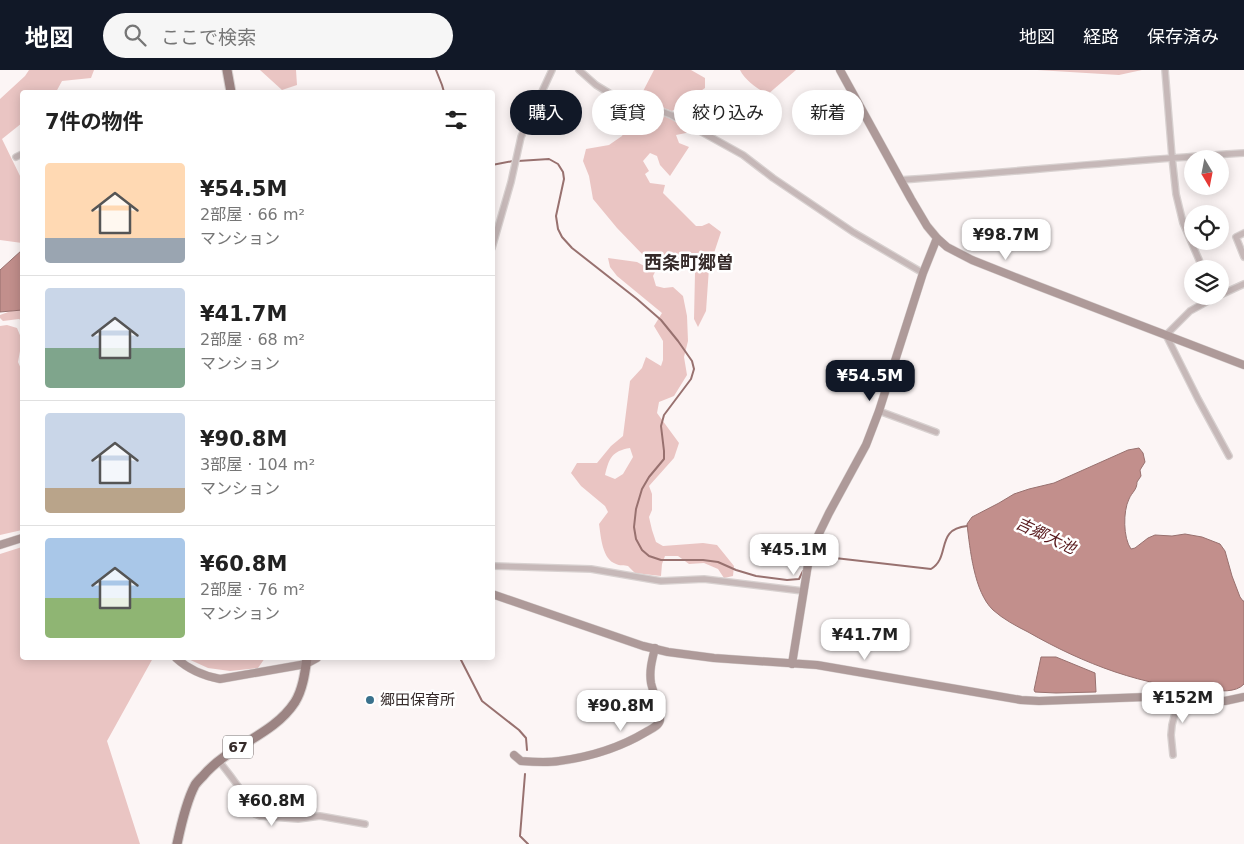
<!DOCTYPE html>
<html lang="ja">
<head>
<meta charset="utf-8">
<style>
  :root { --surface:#fff; --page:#f6f6f6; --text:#222; --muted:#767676; --line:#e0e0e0; --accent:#111827 }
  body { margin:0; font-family:"DejaVu Sans","Noto Sans JP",sans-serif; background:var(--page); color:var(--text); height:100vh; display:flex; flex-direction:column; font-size:19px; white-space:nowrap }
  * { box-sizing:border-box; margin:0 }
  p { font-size:16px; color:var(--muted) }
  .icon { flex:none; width:28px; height:28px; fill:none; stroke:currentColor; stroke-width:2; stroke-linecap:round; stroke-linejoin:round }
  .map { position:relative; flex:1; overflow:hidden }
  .details { position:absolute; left:20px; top:20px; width:475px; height:570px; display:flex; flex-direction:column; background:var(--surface); border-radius:5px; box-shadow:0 2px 12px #0003 }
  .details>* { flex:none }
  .hud { position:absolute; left:510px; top:20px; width:475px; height:45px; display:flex; gap:10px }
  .needle { width:32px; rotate:170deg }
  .tools { position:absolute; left:1184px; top:80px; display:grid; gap:10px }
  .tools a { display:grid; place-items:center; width:45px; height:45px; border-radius:50%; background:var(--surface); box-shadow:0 2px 12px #0003; font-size:25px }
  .price { position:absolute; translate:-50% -42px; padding:0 11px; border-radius:10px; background:#fff; color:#222; font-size:16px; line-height:32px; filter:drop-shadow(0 1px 2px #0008) }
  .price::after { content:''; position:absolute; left:50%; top:30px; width:15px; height:11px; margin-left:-8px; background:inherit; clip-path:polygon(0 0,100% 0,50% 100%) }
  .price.current { background:var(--accent); color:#fff }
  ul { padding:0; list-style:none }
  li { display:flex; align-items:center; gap:15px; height:125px; padding:0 25px }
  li+li { border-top:1px solid var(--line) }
  li span { display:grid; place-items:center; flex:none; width:140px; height:100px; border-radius:5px; color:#555 }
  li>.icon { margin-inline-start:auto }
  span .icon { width:60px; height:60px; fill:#fffc; stroke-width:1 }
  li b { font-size:21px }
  h2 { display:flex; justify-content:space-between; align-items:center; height:60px; padding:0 25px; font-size:21px }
  .pill { padding:0 18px; border-radius:22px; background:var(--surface); box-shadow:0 2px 12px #0003; font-size:18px; line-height:45px }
  .pill.current { background:var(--accent); color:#fff }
  header { display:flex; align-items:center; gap:30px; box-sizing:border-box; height:70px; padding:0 25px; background:var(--accent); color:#fff }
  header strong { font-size:24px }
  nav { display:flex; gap:28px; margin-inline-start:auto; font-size:18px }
  .search { width:350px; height:45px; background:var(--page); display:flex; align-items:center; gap:12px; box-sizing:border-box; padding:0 18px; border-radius:28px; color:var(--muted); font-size:19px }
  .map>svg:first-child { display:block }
  .green { fill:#eac5c3; fill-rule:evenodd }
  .water { fill:#c28f8c; stroke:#98716f }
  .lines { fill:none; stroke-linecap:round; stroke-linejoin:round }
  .stream { stroke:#98716f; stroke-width:2 }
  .street-casing { stroke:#d8d1d0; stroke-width:8 }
  .secondary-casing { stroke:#d8d1d0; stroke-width:9 }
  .primary-casing { stroke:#d8d1d0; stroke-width:11 }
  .street { stroke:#c6b8b8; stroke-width:5.5 }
  .secondary { stroke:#ae9a99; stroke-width:8 }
  .primary { stroke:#9c8483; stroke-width:9 }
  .poi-dot { fill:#3a718c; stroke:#fff; stroke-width:2 }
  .labels { text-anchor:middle; stroke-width:5; stroke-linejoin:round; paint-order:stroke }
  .shield { fill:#fff; stroke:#726b6a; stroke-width:1 }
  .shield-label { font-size:14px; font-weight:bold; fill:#362b2a }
  .poi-label { font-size:15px; fill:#362b2a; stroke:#fff; text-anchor:start }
  .water-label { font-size:16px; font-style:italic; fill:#57181b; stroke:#fff }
  .quarter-label { font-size:18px; font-weight:bold; fill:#362b2a; stroke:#fff }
</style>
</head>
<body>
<header>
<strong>地図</strong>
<div class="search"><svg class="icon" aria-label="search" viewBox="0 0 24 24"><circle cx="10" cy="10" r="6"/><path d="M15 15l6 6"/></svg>ここで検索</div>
<nav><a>地図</a><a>経路</a><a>保存済み</a></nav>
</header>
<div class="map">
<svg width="1244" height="774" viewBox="0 0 1244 774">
  <rect width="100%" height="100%" fill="#fcf5f5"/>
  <path class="green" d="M29,0h65l-3,8 -29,3 -6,11h-34v31l-20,16 20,41v63l-22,-3v-141l25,-23z
    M260,0h36l1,15 -15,5z
    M654,0h37l14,8v10l-33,23 -33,-12z
    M740,0h56l-29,25c-9,-7 -22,-14 -27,-25z
    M1037,0h105l-23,5z
    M637,36l34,13 20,13 -15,3 3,8 10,4 -19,29 -10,-11 -3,-9 -7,-3 -7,8 6,10 -4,3 5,9 15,2 -2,8 33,33h6l7,-3 12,9 -12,36 -3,43 -8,16 -4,-8 1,-46 -6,-9 -12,2 -32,-9 -28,-29 -24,-29 -4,-23 -6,-15 3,-12 23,-4 13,-9z
    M608,188l29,4 18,10 -2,4 3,10 8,2 9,-1 10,9 4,20 1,25 -4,16 3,18 -13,21 -15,6 -2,11 22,30 -5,15 -25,28 3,8v16l-3,7 3,13 4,12 7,4 40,-3 14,2 17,21 -1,10 -9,2 -6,-9 -14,-6 -15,1 -11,-8h-13l-3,8 -1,12 -26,-3 -7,-7c-3,-1 -9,0 -12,-2 -14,-5 -15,-27 -17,-40l9,-12 -3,-6 -24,-20 -10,-13 6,-10h20l14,-17 12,-10 7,-55 12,-13 4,-11 15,9 2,-6v-19l-9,-15 8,-13 -45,-37 -7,-9zM630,378l3,9 -10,17 -8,5 -10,-4c4,-17 7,-24 25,-27z
    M22,240v11l-3,-2 -16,2 -3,-3v-3l11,-4z
    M7,255l10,3 5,12 -4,22 4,9v159l-22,5v-209z
    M22,477v111h131l-46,83 33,103h-140v-290z
    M186,588h79l-7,10 -28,3 -22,-3z"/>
  <path class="water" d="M22,180v60l-22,2v-42z
    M1139,378l4,5 2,9 -5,8 1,6 -4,6c0,8 -5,10 -8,17 -6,12 -6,39 2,50l4,-1 13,-10 7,-3 17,1 13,-2 17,3 18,7 5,7 7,25 8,21 3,4h1v83c-8,9 -25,7 -36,6 -64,-3 -124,-26 -180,-58 -12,-6 -25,-13 -35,-22 -19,-18 -23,-61 -26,-86l5,-7 27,-14 15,-9 15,-5 25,-6 74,-33z
    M1041,587h15l39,16 1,19 -40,1 -21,-1 -1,-2z"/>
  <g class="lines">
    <path class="stream" d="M436,0l6,15 2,7
      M518,91l31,-2 9,5 5,8 1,7 -8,37 2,13 4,8 10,11 65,51 24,21 17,21 14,20 2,8 -3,10 -27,36 -3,11 3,25v8l-15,18 -7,12 -6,20 -2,18 2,12 6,11 7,6 12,4h42l15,2 18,8 20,6 31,4 12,-1 4,-8
      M492,95l21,-4
      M810,489l25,-1 96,11c20,-12 4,-40 36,-43
      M460,588l22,43 37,29 7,8 1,12
      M525,704l-5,62 8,8"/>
    <g class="street-casing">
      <path id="street" d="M579,0l17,15 18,11 19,4 38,15 72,40 30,23 80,54 70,41
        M1165,0l7,87 4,37 7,29 20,46
        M16,87l6,-3
        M900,110c115,-8 229,-20 344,-27
        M1244,163l-8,4 8,20
        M492,178l19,-66 10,-45 31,-67
        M1220,225l24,-11
        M1217,226l-27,15 -24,24 32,64 31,57
        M879,341l57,21
        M492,496l99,3 70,12 43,-2 99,12
        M1172,626l3,17 -3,12 -1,10 2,20
        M218,690c14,17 27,34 37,54l5,2 38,3 22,-3 45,8"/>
    </g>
    <g class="secondary-casing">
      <path id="secondary" d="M840,0l71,129 16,27 10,12 10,9 25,13 53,21 219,84
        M0,475l22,-7
        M492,524l151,52 25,6 46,6 103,7 204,35 18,1 133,-5 53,5 19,-4
        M176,588c12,11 28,18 44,21l86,-15 11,-6
        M792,594l18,-112 19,-39 37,-68 13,-34 44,-138 14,-35
        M514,685l7,6c12,1 26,2 38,0 30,-4 62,-14 87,-29 5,-3 13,-6 14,-12 1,-9 -7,-28 -9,-37 -2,-12 1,-23 4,-35"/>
    </g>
    <g class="primary-casing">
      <path id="primary" d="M227,0l4,22
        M177,774c4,-19 9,-42 18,-59 2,-3 5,-6 8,-9 26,-31 70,-40 92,-74 8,-13 10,-30 12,-44"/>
    </g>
    <use href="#street" class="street"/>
    <use href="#secondary" class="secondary"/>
    <use href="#primary" class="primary"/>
  </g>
  <circle class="poi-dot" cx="370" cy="630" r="5"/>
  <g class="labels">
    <rect class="shield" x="223" y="665.5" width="30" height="23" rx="4"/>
    <g class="shield-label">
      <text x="238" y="682">67</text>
    </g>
    <g class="poi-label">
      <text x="380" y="635">郷田保育所</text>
    </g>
    <g class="water-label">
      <text transform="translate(1046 465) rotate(25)" y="6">吉郷大池</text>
    </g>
    <g class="quarter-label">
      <text x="689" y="199">西条町郷曽</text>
    </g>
  </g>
</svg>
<div class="tools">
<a><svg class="needle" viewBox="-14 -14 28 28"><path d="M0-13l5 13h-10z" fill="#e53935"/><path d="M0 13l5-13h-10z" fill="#767676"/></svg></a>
<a><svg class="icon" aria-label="locate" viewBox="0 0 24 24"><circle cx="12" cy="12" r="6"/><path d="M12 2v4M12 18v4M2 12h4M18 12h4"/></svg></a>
<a><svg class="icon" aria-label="layers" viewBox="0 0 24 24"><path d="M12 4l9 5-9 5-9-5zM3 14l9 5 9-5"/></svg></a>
</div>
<b class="price" style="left:1006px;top:191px">¥98.7M</b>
<b class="price current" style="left:870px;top:332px">¥54.5M</b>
<b class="price" style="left:794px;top:506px">¥45.1M</b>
<b class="price" style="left:865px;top:591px">¥41.7M</b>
<b class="price" style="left:1183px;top:654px">¥152M</b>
<b class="price" style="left:621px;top:662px">¥90.8M</b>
<b class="price" style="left:272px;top:757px">¥60.8M</b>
<div class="hud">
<a class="pill current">購入</a>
<a class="pill">賃貸</a>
<a class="pill">絞り込み</a>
<a class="pill">新着</a>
</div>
<section class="details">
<h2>7件の物件<svg class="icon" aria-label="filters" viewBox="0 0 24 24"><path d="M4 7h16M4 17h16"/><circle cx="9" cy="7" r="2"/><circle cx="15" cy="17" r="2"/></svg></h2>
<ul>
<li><span style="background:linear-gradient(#ffd9b3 75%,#9aa5b1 0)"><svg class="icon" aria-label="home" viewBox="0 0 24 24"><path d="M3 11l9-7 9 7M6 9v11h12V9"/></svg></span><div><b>¥54.5M</b><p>2部屋 · 66 m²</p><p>マンション</p></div></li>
<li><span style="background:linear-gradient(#c9d6e8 60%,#7fa58c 0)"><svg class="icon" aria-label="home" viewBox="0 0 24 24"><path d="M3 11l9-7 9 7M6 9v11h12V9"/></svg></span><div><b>¥41.7M</b><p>2部屋 · 68 m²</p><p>マンション</p></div></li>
<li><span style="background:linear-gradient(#c9d6e8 75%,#b9a48a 0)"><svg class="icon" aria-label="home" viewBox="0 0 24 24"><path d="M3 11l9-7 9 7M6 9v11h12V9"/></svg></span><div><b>¥90.8M</b><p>3部屋 · 104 m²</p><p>マンション</p></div></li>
<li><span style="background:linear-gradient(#a9c7e8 60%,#8fb573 0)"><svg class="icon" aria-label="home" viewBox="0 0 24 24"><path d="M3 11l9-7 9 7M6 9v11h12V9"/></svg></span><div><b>¥60.8M</b><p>2部屋 · 76 m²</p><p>マンション</p></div></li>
</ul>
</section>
</div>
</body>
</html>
